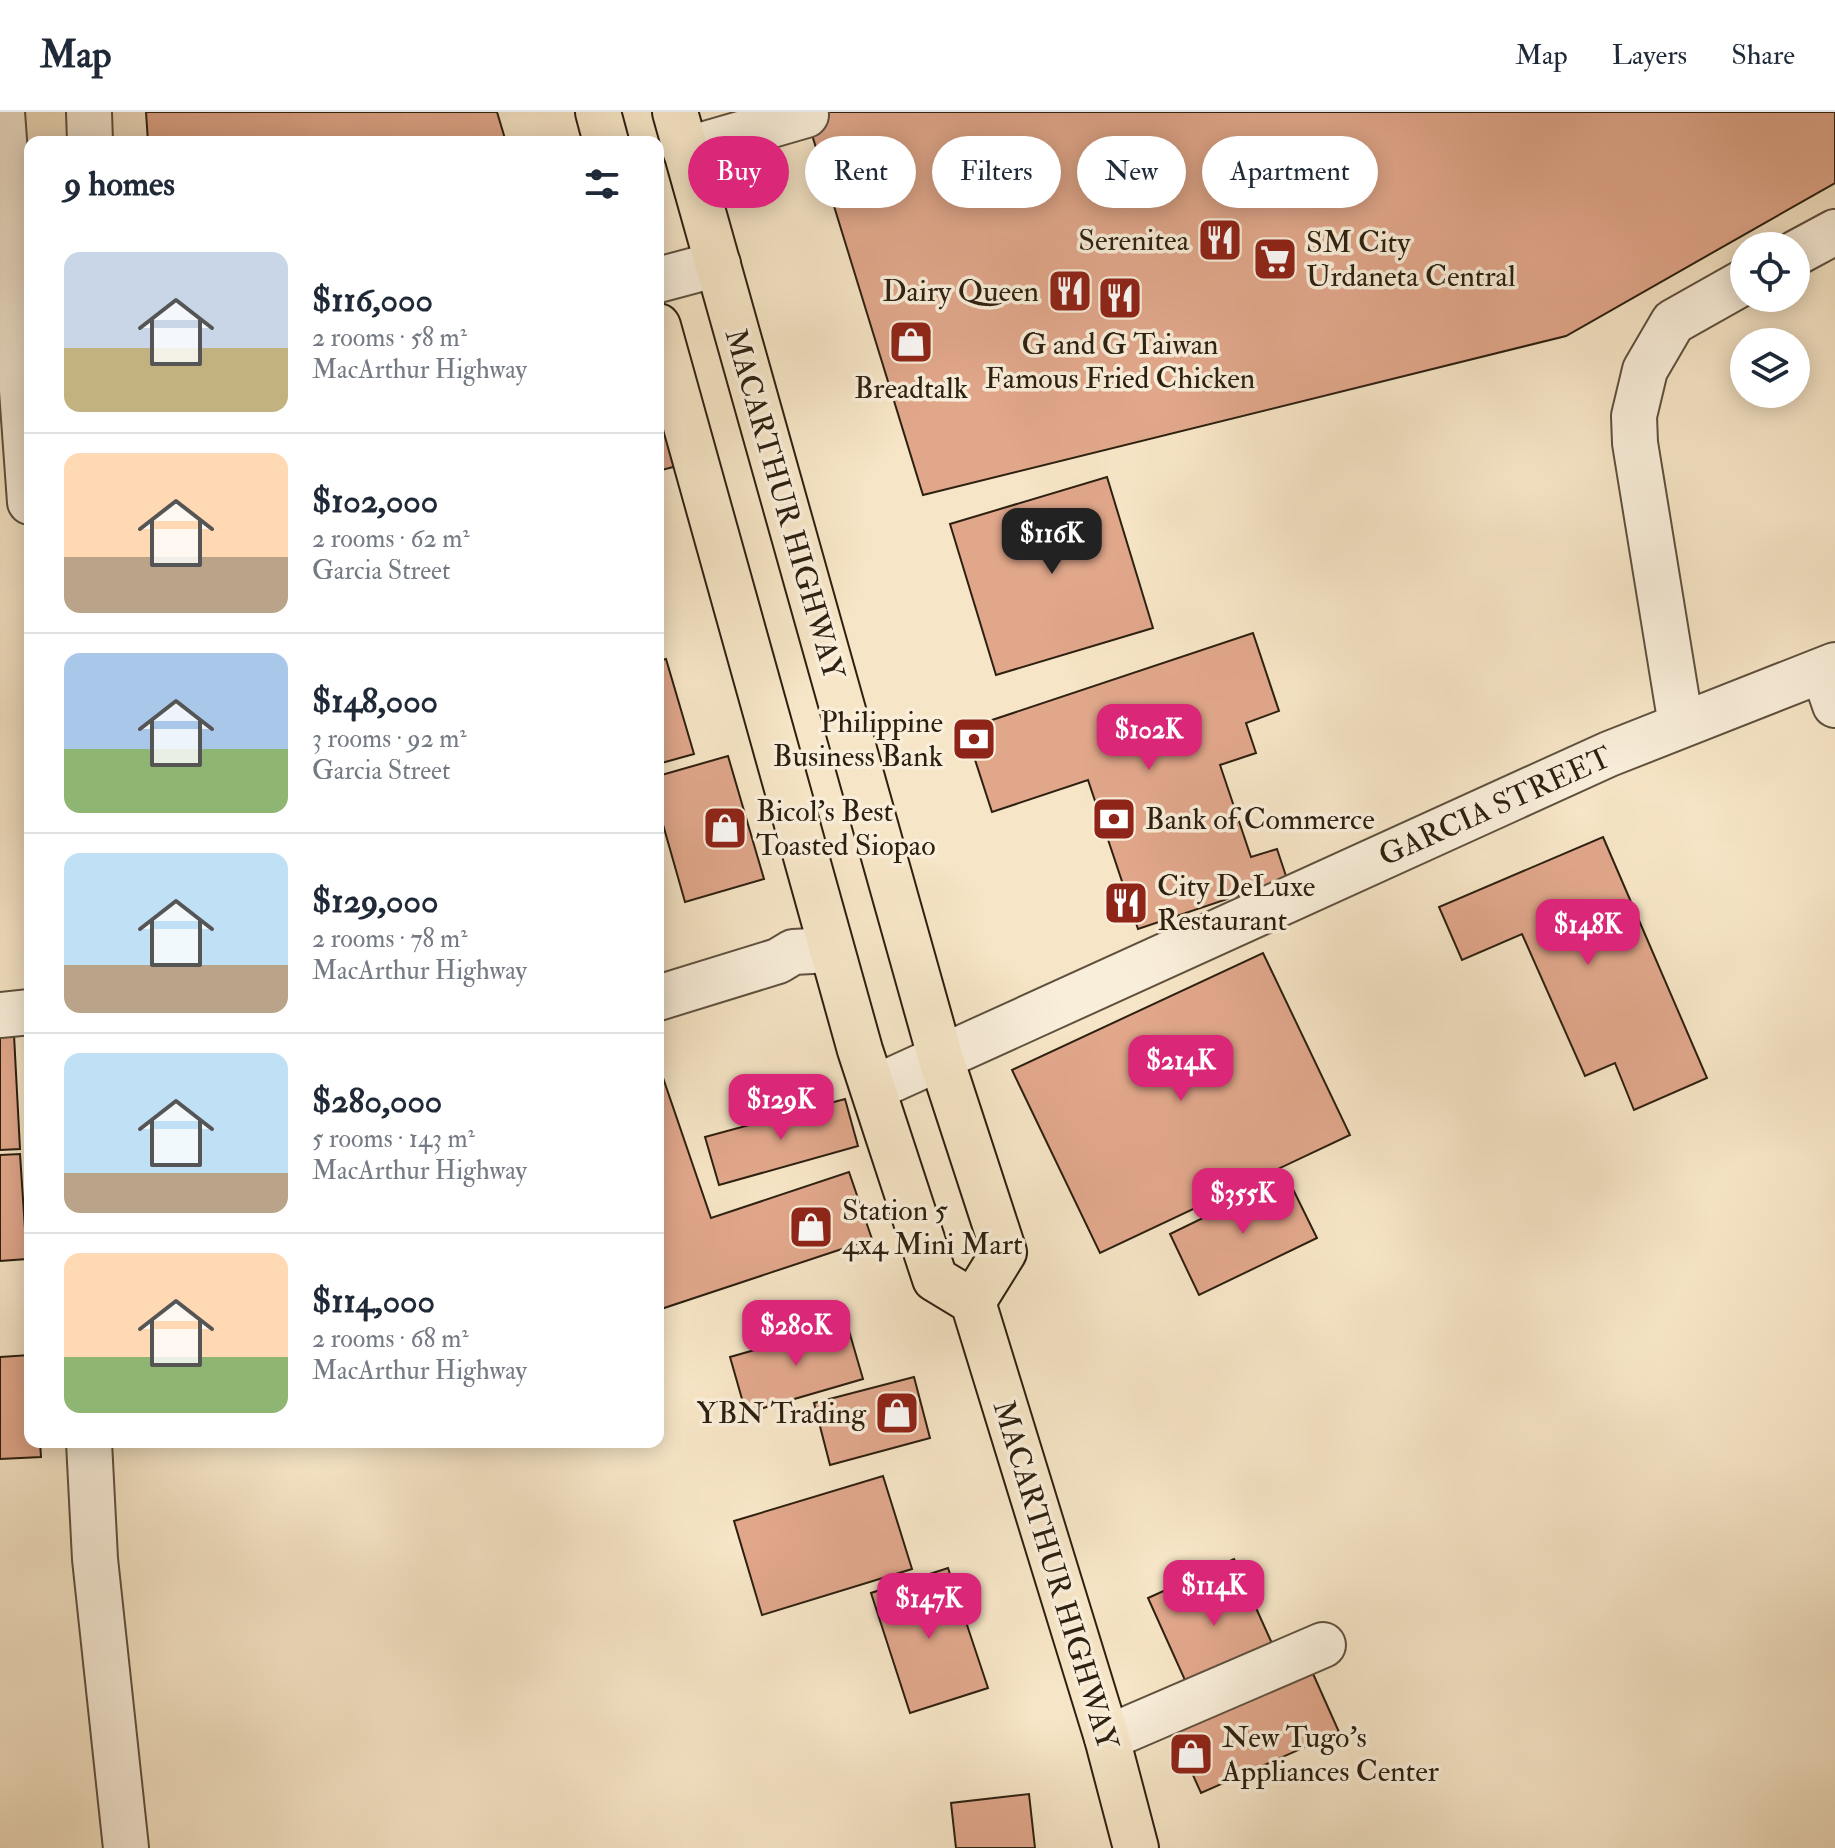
<!DOCTYPE html>
<html lang="en">
<head>
<meta charset="utf-8">
<style>
  :root { --surface:#fff; --page:#f2f2f3; --text:#1f2937; --muted:#747a83; --line:#e0e1e3; --accent:#db2777 }
  body { margin:0; font-family:"IM FELL Double Pica",serif; background:var(--page); color:var(--text); height:100vh; display:flex; flex-direction:column; font-size:30px; white-space:nowrap }
  * { box-sizing:border-box; margin:0 }
  p { font-size:26px; color:var(--muted) }
  .icon { flex:none; width:44px; height:44px; fill:none; stroke:currentColor; stroke-width:2; stroke-linecap:round; stroke-linejoin:round }
  .map { position:relative; flex:1; overflow:hidden }
  .drawer { position:absolute; left:24px; top:24px; width:640px; height:1312px; display:flex; flex-direction:column; background:var(--surface); border-radius:16px; box-shadow:0 4px 20px #0003 }
  .drawer>* { flex:none }
  .banner { position:absolute; left:688px; top:24px; width:760px; height:72px; display:flex; gap:16px }
  .controls { position:absolute; left:1730px; top:120px; display:grid; gap:16px }
  .controls a { display:grid; place-items:center; width:80px; height:80px; border-radius:50%; background:var(--surface); box-shadow:0 4px 20px #0003; font-size:40px }
  .price { position:absolute; translate:-50% -68px; padding:0 18px; border-radius:16px; background:var(--accent); color:#fff; font-size:26px; line-height:52px; filter:drop-shadow(0 2px 4px #0008) }
  .price::after { content:''; position:absolute; left:50%; top:48px; width:24px; height:18px; margin-left:-12px; background:inherit; clip-path:polygon(0 0,100% 0,50% 100%) }
  .price.on { background:#222; color:#fff }
  ul { padding:0; list-style:none }
  li { display:flex; align-items:center; gap:24px; height:200px; padding:0 40px }
  li+li { border-top:2px solid var(--line) }
  li span { display:grid; place-items:center; flex:none; width:224px; height:160px; border-radius:16px; color:#555 }
  li>.icon { margin-inline-start:auto }
  span .icon { width:96px; height:96px; fill:#fffc; stroke-width:1 }
  li b { font-size:34px }
  h2 { display:flex; justify-content:space-between; align-items:center; height:96px; padding:0 40px; font-size:34px }
  .tag { padding:0 28px; border-radius:36px; background:var(--surface); box-shadow:0 4px 20px #0003; font-size:28px; line-height:72px }
  .tag.on { background:var(--accent); color:#fff }
  header { display:flex; align-items:center; gap:48px; box-sizing:border-box; height:112px; padding:0 40px; background:var(--surface); border-bottom:2px solid var(--line) }
  header strong { font-size:38px }
  nav { display:flex; gap:44px; margin-inline-start:auto; font-size:28px }
  .map>svg:first-child { display:block }
  .building { fill:#e1a78b; stroke:#2d2010; stroke-width:2 }
  .lines { fill:none; stroke-linecap:round; stroke-linejoin:round }
  .minor-casing { stroke:#5f513e; stroke-width:48 }
  .major-casing { stroke:#2d2010; stroke-width:48 }
  .minor { stroke:#f9eeda; stroke-width:44 }
  .major { stroke:#f6e5c6; stroke-width:44 }
  .labels { text-anchor:middle; stroke-width:7; stroke-linejoin:round; paint-order:stroke }
  .poi-label { font-size:30px; fill:#2d2010; stroke:#f9eeda; text-anchor:start }
  .street-label { font-size:30px; fill:#2d2010; stroke:#f9eeda }
</style>
</head>
<body>
<header>
<strong>Map</strong>
<nav><a>Map</a><a>Layers</a><a>Share</a></nav>
</header>
<div class="map">
<svg width="1835" height="1736" viewBox="0 0 1835 1736">
  <rect width="100%" height="100%" fill="#f6e5c6"/>
  <filter id="stains"><feTurbulence type="fractalNoise" baseFrequency=".0025" numOctaves="4"/><feColorMatrix values="0 0 0 0 .2 0 0 0 0 .09 0 0 0 0 .02 0 0 0 .5 -.17"/></filter>
  <radialGradient id="worn" r=".72"><stop offset=".6" stop-color="#630" stop-opacity="0"/><stop offset="1" stop-color="#630" stop-opacity=".3"/></radialGradient>
  <path class="building" d="M146,0h351l9,30h-358z
    M805,0h1030v71l-269,153 -643,159z
    M658,287l19,67 -19,5z
    M1107,365l46,151 -157,47 -46,-151z
    M1253,521l26,78 -33,12 10,30 -36,12 31,92 26,-8 10,30 -149,50 -50,-149 -96,32 -27,-83z
    M666,547l28,95 -36,10v-103z
    M728,644l36,123 -79,23 -27,-95v-31z
    M1603,725l104,241 -73,32 -19,-47 -30,13 -63,-142 -60,26 -23,-53z
    M1263,841l87,182 -250,118 -88,-183z
    M14,923l6,114 -20,1v-114z
    M658,960h3l50,146 138,-46 23,67 -214,71z
    M845,987l13,47 -139,39 -14,-48z
    M20,1042l7,105 -27,2v-106z
    M1287,1065l30,61 -118,57 -29,-61z
    M847,1212l16,55 -117,34 -16,-56z
    M30,1243v87h10l1,15 -41,2v-102z
    M914,1265l16,61 -100,27 -16,-62z
    M883,1364l29,93 -150,46 -28,-94z
    M1234,1447l45,100 -86,39 -45,-100z
    M948,1456l40,120 -78,25 -39,-120z
    M1306,1546l33,74 -138,61 -33,-74z
    M1029,1682l6,54h-79l-5,-45z"/>
  <g class="lines">
    <g class="minor-casing">
      <path id="minor" d="M2,0l28,390
        M89,0l1,30
        M685,38l121,-35
        M1796,141l39,-21
        M658,168l60,-16
        M1823,558l12,35
        M1681,613l-46,-282 -1,-27 11,-46 28,-48 71,-40
        M658,886l120,-37 15,-9 38,-2
        M0,903l30,-3
        M874,976l735,-334 226,-89
        M89,1330l6,117 31,289
        M1107,1626l216,-93"/>
    </g>
    <g class="major-casing">
      <path id="major" d="M598,0l8,30
        M675,0l265,944 64,196 -31,50
        M658,214l202,724 75,229 38,23 134,436 29,110"/>
    </g>
    <use href="#minor" class="minor"/>
    <use href="#major" class="major"/>
  </g>
  <defs>
    <g id="restaurant-square" transform="scale(2.3)"><rect x="-9" y="-9" width="18" height="18" rx="4" fill="#8f2418" stroke="#f9eeda"/><path d="M-5-6h1v4h1v-4h1v4h1v-4h1v5L-1.5 .5V6h-2V.5L-5-1ZM5-6V6H3V1.5H1.5Q1.5-4 5-6Z" fill="#fff"/></g>
    <g id="supermarket-square" transform="scale(2.3)"><rect x="-9" y="-9" width="18" height="18" rx="4" fill="#8f2418" stroke="#f9eeda"/><path d="M-6-5.5h2.5l.6 2H6L4.5 2H-2.5L-4.4-4H-6ZM-1.5 3.2a1.3 1.3 0 1 0 .1 0ZM3 3.2a1.3 1.3 0 1 0 .1 0Z" fill="#fff"/></g>
    <g id="shop-square" transform="scale(2.3)"><rect x="-9" y="-9" width="18" height="18" rx="4" fill="#8f2418" stroke="#f9eeda"/><path d="M-5-2.5h2.3a2.7 3.5 0 0 1 5.4 0H5L5.5 6h-11ZM-1.5-2.5h3a1.5 2.3 0 0 0-3 0Z" fill="#fff"/></g>
    <g id="bank-square" transform="scale(2.3)"><rect x="-9" y="-9" width="18" height="18" rx="4" fill="#8f2418" stroke="#f9eeda"/><path d="M-6-4H6V4H-6ZM0-2.3a2.3 2.3 0 1 0 0 4.6a2.3 2.3 0 1 0 0-4.6Z" fill="#fff"/></g>
  </defs>
  <g fill-rule="evenodd">
    <use href="#restaurant-square" x="1220" y="128"/>
    <use href="#supermarket-square" x="1275" y="147"/>
    <use href="#restaurant-square" x="1070" y="179"/>
    <use href="#restaurant-square" x="1120" y="186"/>
    <use href="#shop-square" x="911" y="230"/>
    <use href="#bank-square" x="974" y="627"/>
    <use href="#bank-square" x="1114" y="707"/>
    <use href="#shop-square" x="725" y="716"/>
    <use href="#restaurant-square" x="1126" y="791"/>
    <use href="#shop-square" x="811" y="1115"/>
    <use href="#shop-square" x="897" y="1301"/>
    <use href="#shop-square" x="1191" y="1642"/>
  </g>
  <g class="labels">
    <g class="poi-label">
      <text x="1189" y="138" text-anchor="end">Serenitea</text>
      <text x="1306" y="140">SM City<tspan x="1306" dy="34">Urdaneta Central</tspan></text>
      <text x="1039" y="189" text-anchor="end">Dairy Queen</text>
      <text x="1120" y="242" text-anchor="middle">G and G Taiwan<tspan x="1120" dy="34">Famous Fried Chicken</tspan></text>
      <text x="911" y="286" text-anchor="middle">Breadtalk</text>
      <text x="943" y="620" text-anchor="end">Philippine<tspan x="943" dy="34">Business Bank</tspan></text>
      <text x="756" y="709">Bicol's Best<tspan x="756" dy="34">Toasted Siopao</tspan></text>
      <text x="1145" y="717">Bank of Commerce</text>
      <text x="1157" y="784">City DeLuxe<tspan x="1157" dy="34">Restaurant</tspan></text>
      <text x="842" y="1108">Station 5<tspan x="842" dy="34">4x4 Mini Mart</tspan></text>
      <text x="866" y="1311" text-anchor="end">YBN Trading</text>
      <text x="1222" y="1635">New Tugo's<tspan x="1222" dy="34">Appliances Center</tspan></text>
    </g>
    <g class="street-label">
      <text transform="translate(785 392) rotate(74)" y="10">MACARTHUR HIGHWAY</text>
      <text transform="translate(1495 694) rotate(-24)" y="10">GARCIA STREET</text>
      <text transform="translate(1056 1463) rotate(73)" y="10">MACARTHUR HIGHWAY</text>
    </g>
  </g>
  <rect width="100%" height="100%" filter="url(#stains)"/>
  <rect width="100%" height="100%" fill="url(#worn)"/>
</svg>
<div class="controls">
<a><svg class="icon" aria-label="locate" viewBox="0 0 24 24"><circle cx="12" cy="12" r="6"/><path d="M12 2v4M12 18v4M2 12h4M18 12h4"/></svg></a>
<a><svg class="icon" aria-label="layers" viewBox="0 0 24 24"><path d="M12 4l9 5-9 5-9-5zM3 14l9 5 9-5"/></svg></a>
</div>
<b class="price on" style="left:1052px;top:464px">$116K</b>
<b class="price" style="left:1149px;top:660px">$102K</b>
<b class="price" style="left:1588px;top:855px">$148K</b>
<b class="price" style="left:1181px;top:991px">$214K</b>
<b class="price" style="left:781px;top:1030px">$129K</b>
<b class="price" style="left:1243px;top:1124px">$355K</b>
<b class="price" style="left:796px;top:1256px">$280K</b>
<b class="price" style="left:1214px;top:1516px">$114K</b>
<b class="price" style="left:929px;top:1529px">$147K</b>
<div class="banner">
<a class="tag on">Buy</a>
<a class="tag">Rent</a>
<a class="tag">Filters</a>
<a class="tag">New</a>
<a class="tag">Apartment</a>
</div>
<section class="drawer">
<h2>9 homes<svg class="icon" aria-label="filters" viewBox="0 0 24 24"><path d="M4 7h16M4 17h16"/><circle cx="9" cy="7" r="2"/><circle cx="15" cy="17" r="2"/></svg></h2>
<ul>
<li><span style="background:linear-gradient(#c9d6e8 60%,#c2b280 0)"><svg class="icon" aria-label="home" viewBox="0 0 24 24"><path d="M3 11l9-7 9 7M6 9v11h12V9"/></svg></span><div><b>$116,000</b><p>2 rooms · 58 m²</p><p>MacArthur Highway</p></div></li>
<li><span style="background:linear-gradient(#ffd9b3 65%,#b9a48a 0)"><svg class="icon" aria-label="home" viewBox="0 0 24 24"><path d="M3 11l9-7 9 7M6 9v11h12V9"/></svg></span><div><b>$102,000</b><p>2 rooms · 62 m²</p><p>Garcia Street</p></div></li>
<li><span style="background:linear-gradient(#a9c7e8 60%,#8fb573 0)"><svg class="icon" aria-label="home" viewBox="0 0 24 24"><path d="M3 11l9-7 9 7M6 9v11h12V9"/></svg></span><div><b>$148,000</b><p>3 rooms · 92 m²</p><p>Garcia Street</p></div></li>
<li><span style="background:linear-gradient(#bfe0f5 70%,#b9a48a 0)"><svg class="icon" aria-label="home" viewBox="0 0 24 24"><path d="M3 11l9-7 9 7M6 9v11h12V9"/></svg></span><div><b>$129,000</b><p>2 rooms · 78 m²</p><p>MacArthur Highway</p></div></li>
<li><span style="background:linear-gradient(#bfe0f5 75%,#b9a48a 0)"><svg class="icon" aria-label="home" viewBox="0 0 24 24"><path d="M3 11l9-7 9 7M6 9v11h12V9"/></svg></span><div><b>$280,000</b><p>5 rooms · 143 m²</p><p>MacArthur Highway</p></div></li>
<li><span style="background:linear-gradient(#ffd9b3 65%,#8fb573 0)"><svg class="icon" aria-label="home" viewBox="0 0 24 24"><path d="M3 11l9-7 9 7M6 9v11h12V9"/></svg></span><div><b>$114,000</b><p>2 rooms · 68 m²</p><p>MacArthur Highway</p></div></li>
</ul>
</section>
</div>
</body>
</html>
